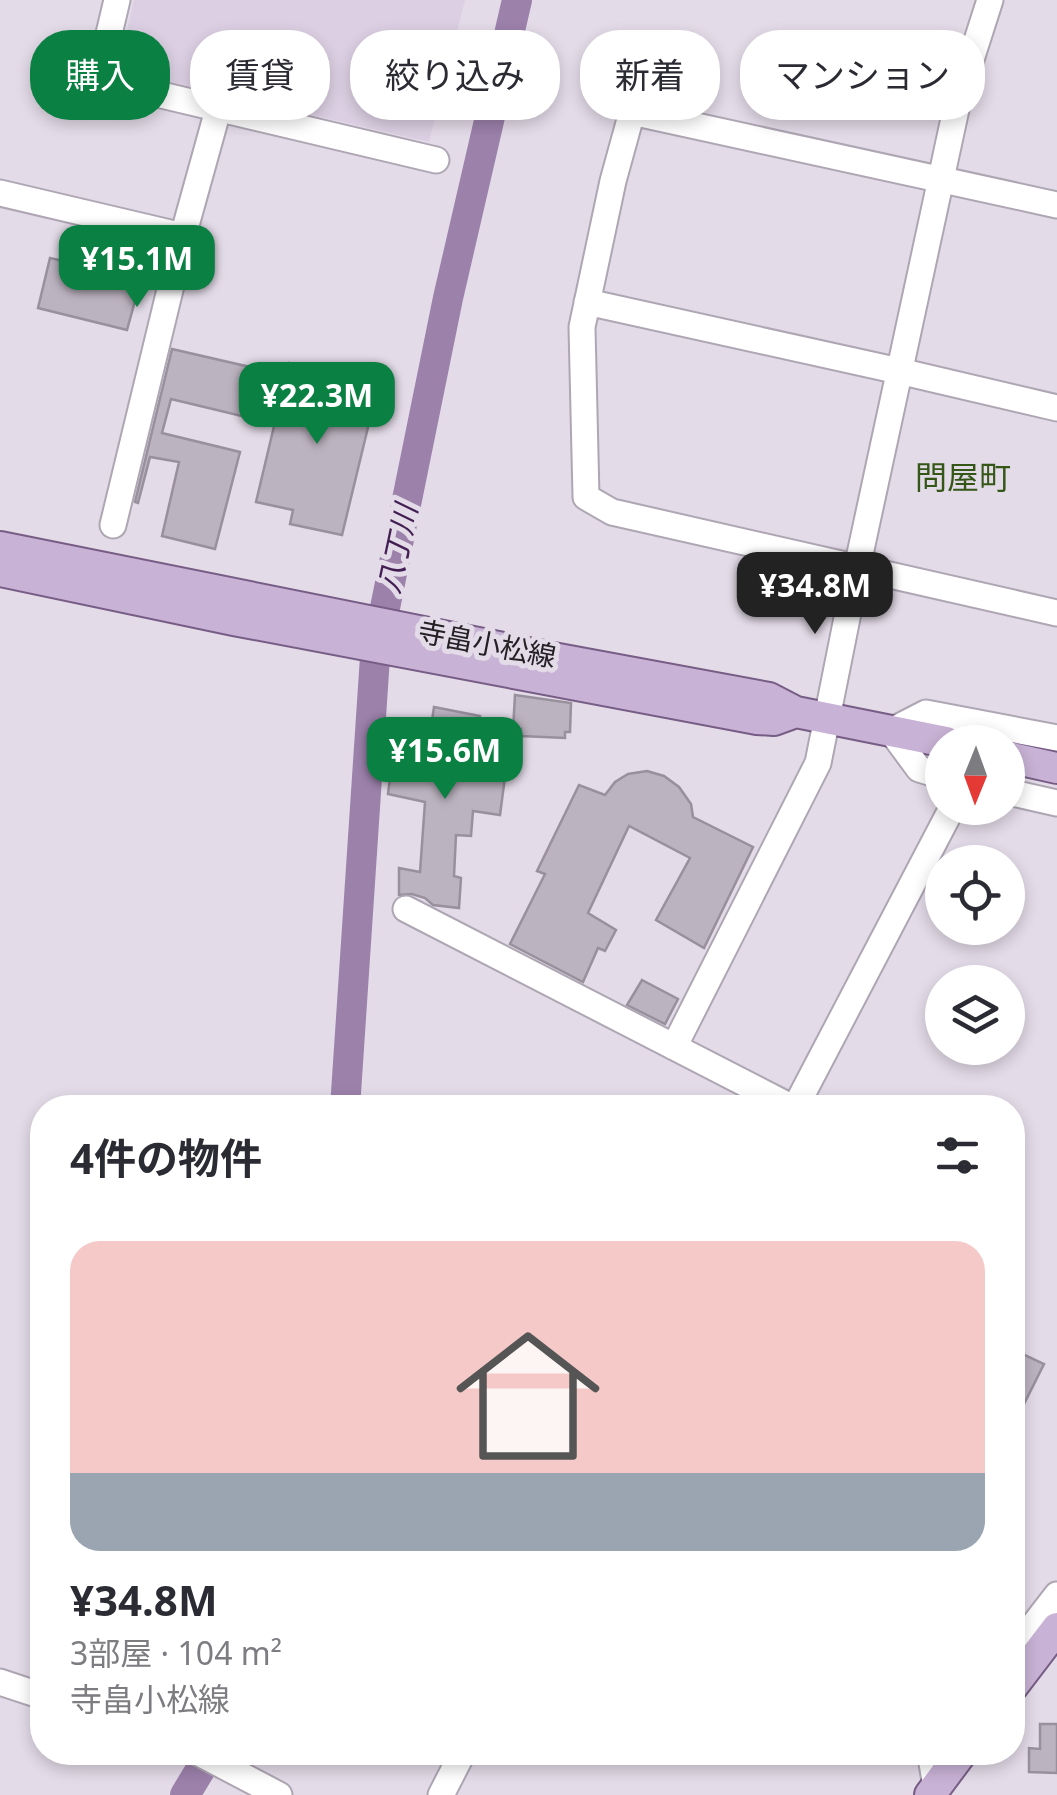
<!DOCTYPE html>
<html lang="ja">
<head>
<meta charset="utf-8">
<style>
  :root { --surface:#fff; --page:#f7f7f7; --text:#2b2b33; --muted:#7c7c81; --accent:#0b8043 }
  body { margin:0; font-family:"Noto Sans","Noto Sans JP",sans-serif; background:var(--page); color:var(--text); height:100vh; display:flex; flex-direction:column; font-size:38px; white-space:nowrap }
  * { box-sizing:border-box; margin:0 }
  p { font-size:32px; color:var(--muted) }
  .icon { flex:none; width:55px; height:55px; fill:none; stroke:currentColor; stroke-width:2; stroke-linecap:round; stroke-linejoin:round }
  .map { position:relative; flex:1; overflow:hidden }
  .drawer { position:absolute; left:30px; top:1095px; width:995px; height:670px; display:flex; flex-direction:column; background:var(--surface); border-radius:40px; box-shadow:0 5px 15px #0003 }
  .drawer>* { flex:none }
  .top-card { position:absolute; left:30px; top:30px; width:998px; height:90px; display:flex; gap:20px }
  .needle { width:65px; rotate:181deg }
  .tools { position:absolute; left:925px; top:725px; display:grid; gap:20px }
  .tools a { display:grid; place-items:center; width:100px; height:100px; border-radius:50%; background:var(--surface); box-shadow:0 5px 15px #0003; font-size:50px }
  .price { position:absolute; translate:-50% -85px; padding:0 22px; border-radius:20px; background:var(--accent); color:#fff; font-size:32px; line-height:65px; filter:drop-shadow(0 2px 5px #0008) }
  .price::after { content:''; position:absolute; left:50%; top:60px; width:30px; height:22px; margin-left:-15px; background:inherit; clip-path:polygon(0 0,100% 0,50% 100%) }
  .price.active { background:#222; color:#fff }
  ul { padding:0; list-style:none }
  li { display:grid; align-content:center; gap:20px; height:530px; padding:0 40px }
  li span { display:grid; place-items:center; height:310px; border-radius:30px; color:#555 }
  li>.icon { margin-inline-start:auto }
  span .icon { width:180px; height:180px; fill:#fffc; stroke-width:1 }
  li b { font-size:42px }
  h2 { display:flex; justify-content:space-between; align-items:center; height:120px; padding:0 40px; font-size:42px }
  .chip { padding:0 35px; border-radius:40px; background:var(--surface); box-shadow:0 5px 15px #0003; font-size:35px; line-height:90px }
  .chip.active { background:var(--accent); color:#fff }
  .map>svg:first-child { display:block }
  .built { fill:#dccfe3 }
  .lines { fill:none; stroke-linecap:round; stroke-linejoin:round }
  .river { stroke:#9c81ab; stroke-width:30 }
  .building { fill:#bcb3c0; stroke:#98909d; stroke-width:2.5 }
  .minor-casing { stroke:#aea6b3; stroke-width:29 }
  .major-casing { stroke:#775d85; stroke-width:34 }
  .minor { stroke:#fff; stroke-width:25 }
  .major { stroke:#c8b2d5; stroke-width:30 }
  .labels { text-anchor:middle; stroke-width:10; stroke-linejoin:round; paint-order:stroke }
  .street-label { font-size:28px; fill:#242125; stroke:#e3dbe8 }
  .water-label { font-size:30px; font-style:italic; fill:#421e53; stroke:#e3dbe8 }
  .quarter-label { font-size:32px; fill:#345616; stroke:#e3dbe8 }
</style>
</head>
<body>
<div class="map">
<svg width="1057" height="1795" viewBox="0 0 1057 1795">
  <rect width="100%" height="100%" fill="#e3dbe8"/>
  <path class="built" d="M134,0h331l-36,142 -311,-72z"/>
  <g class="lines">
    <path class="river" d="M345,1108l30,-451 73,-359 69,-298
      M185,1795l26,-43"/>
  </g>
  <path class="building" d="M50,258l91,21 -14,51 -89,-22z
    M172,349l91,21 -13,48 -79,-19 -9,34 78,19 -25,97 -53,-13 17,-74 -29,-5 -12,46 -3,-1z
    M289,363l89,23 -36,149 -52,-11 3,-14 -37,-8z
    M515,695l56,8 -1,29h-5v6l-44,-2v-7l-8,1z
    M434,707l46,9 -6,55 31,6 -5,38 -27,-4 -2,25 -15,-1 -2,41 7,2 -2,30 -26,-3 -8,-7 -13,-4 -13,1v-27l21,4 5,-70 -37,-8 5,-40 33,7z
    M647,771l17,5 15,11 12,17 2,13 60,30 -49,101 -48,-28 34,-62 -61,-32 -41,87 28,17 -11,21 -7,-3 -15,34 -73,-38 35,-70 -8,-3 42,-86 26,10 10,-13 13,-8z
    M642,980l36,19 -13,25 -38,-19z
    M1012,1349l32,15 -32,64z
    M1040,1724h17v49l-28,-1v-24l11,1z"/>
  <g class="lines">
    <g class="minor-casing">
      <path id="minor" d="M117,0l-19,80 338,80
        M0,193l183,43 -70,289
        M1057,205l-425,-93 -19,69 -31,146 4,170 26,15 445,101
        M183,236l35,-126
        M587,302l312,69 158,37
        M942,776l-23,-7 -28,-38 35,-18 131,25
        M1008,792l49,11
        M406,909l387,199
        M674,1047l144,-284 39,-195 101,-468 32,-100
        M795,1108l157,-300
        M1012,1653l45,-58
        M0,1682l42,14
        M197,1752l82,43
        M936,1787l-4,-24 8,-11
        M441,1795l22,-43"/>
    </g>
    <g class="major-casing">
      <path id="major" d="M0,547l558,112 211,39 27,14 150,30
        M0,571l234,49 523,99 17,1 22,-8
        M1008,757l49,11
        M1012,1687l45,-59
        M930,1795l32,-43"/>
    </g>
    <use href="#minor" class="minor"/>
    <use href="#major" class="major"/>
  </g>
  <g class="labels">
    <g class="street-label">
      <text transform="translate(487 644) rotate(11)" y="10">寺畠小松線</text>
    </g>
    <g class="water-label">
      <text transform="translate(398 549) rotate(-78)" y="10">八丁川</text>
    </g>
    <g class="quarter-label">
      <text x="963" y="489">問屋町</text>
    </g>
  </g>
</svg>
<div class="tools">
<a><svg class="needle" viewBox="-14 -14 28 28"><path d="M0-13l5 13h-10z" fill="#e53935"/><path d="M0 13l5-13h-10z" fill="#7c7c81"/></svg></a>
<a><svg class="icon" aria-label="locate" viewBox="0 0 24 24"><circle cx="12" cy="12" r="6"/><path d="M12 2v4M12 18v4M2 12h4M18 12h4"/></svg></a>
<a><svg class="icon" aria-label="layers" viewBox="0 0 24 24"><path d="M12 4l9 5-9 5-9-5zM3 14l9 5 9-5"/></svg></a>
</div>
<b class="price" style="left:137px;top:310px">¥15.1M</b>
<b class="price" style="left:317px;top:447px">¥22.3M</b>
<b class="price active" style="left:815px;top:637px">¥34.8M</b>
<b class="price" style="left:445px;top:802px">¥15.6M</b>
<div class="top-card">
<a class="chip active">購入</a>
<a class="chip">賃貸</a>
<a class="chip">絞り込み</a>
<a class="chip">新着</a>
<a class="chip">マンション</a>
</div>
<section class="drawer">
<h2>4件の物件<svg class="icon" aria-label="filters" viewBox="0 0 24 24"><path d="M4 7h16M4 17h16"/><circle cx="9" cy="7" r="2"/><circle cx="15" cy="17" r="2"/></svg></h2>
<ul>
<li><span style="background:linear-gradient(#f6c9c9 75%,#9aa5b1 0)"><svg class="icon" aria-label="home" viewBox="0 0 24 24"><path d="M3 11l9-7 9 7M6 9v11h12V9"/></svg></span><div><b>¥34.8M</b><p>3部屋 · 104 m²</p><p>寺畠小松線</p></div></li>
</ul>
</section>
</div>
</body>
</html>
